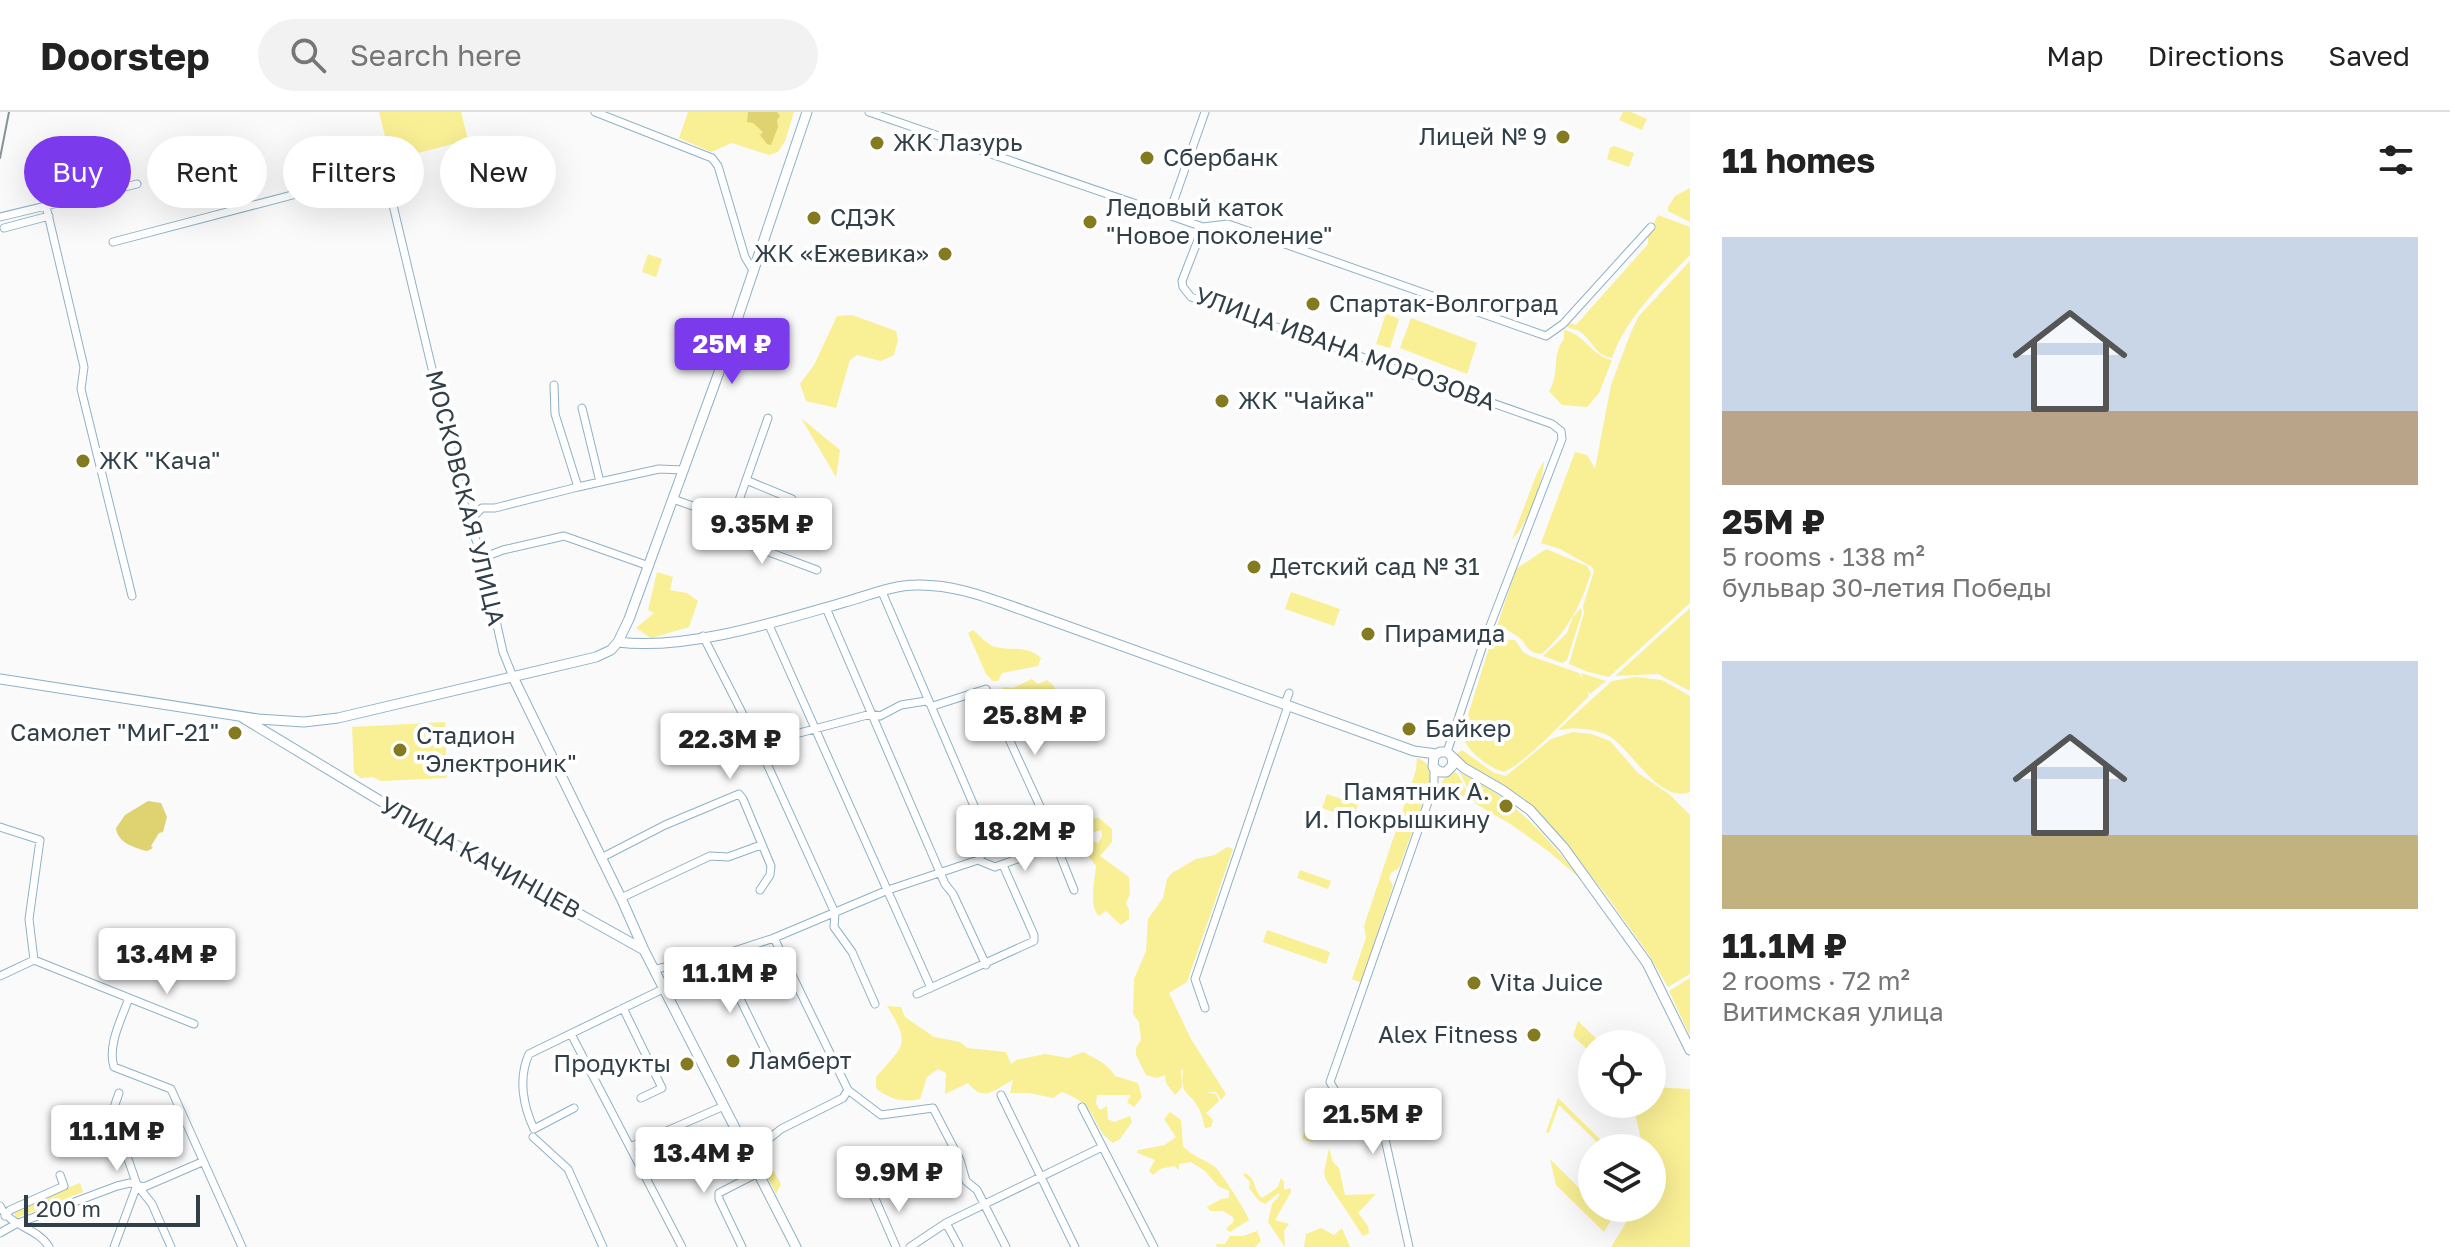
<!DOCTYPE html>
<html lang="en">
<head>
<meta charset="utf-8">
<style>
  :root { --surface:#fff; --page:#f2f2f2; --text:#222; --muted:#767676; --line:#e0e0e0; --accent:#7c3aed }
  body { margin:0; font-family:"Golos Text",sans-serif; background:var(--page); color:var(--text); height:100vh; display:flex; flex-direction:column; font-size:30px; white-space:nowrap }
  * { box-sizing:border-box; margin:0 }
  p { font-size:26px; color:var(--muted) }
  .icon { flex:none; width:44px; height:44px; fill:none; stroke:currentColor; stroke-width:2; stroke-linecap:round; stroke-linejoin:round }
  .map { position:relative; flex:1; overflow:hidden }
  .sheet { display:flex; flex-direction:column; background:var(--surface); width:760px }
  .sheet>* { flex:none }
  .guide { position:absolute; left:24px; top:24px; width:760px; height:72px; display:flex; gap:16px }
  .tools { position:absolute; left:1578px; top:918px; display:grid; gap:16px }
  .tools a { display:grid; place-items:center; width:88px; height:88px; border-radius:50%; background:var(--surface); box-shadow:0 8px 32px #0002; font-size:40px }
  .scale { position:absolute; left:24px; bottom:20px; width:176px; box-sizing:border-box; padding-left:8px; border:4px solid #303f48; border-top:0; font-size:22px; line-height:28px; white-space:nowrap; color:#303f48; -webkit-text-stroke:6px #fff; paint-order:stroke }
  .price { position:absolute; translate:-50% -68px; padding:0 18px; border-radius:8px; background:#fff; color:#222; font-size:26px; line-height:52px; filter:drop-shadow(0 2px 4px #0008) }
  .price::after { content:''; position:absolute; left:50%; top:48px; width:24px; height:18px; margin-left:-12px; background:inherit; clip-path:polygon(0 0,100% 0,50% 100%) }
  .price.on { background:var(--accent); color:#fff }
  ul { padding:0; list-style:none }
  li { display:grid; align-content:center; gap:16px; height:424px; padding:0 32px }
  li span { display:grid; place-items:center; height:248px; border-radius:0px; color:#555 }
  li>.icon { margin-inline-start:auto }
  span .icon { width:144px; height:144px; fill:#fffc; stroke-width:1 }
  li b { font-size:34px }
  h2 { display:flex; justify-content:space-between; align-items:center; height:96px; padding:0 32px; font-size:34px }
  .tag { padding:0 28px; border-radius:36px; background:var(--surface); box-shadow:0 8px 32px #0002; font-size:28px; line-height:72px }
  .tag.on { background:var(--accent); color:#fff }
  header { display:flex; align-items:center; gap:48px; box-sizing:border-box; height:112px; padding:0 40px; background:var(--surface); border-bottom:2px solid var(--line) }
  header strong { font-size:38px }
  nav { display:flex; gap:44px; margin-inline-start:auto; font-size:28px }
  .search { width:560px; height:72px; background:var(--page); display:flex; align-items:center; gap:20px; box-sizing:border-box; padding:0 28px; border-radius:44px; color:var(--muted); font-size:30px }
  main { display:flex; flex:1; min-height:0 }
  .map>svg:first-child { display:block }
  .green { fill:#f9ef95 }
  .water { fill:#ded271 }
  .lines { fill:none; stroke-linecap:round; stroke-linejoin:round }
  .minor-casing { stroke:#8eb1c6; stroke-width:9 }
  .major-casing { stroke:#8eb1c6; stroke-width:11 }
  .minor { stroke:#fff; stroke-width:7 }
  .major { stroke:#fff; stroke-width:9 }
  .tram { stroke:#889196; stroke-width:2 }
  .poi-dot { fill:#847a1f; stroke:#fff; stroke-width:3 }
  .labels { text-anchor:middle; stroke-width:8; stroke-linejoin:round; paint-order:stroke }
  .poi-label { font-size:24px; fill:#303f48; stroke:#fff; text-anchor:start }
  .street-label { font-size:24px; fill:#303f48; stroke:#fff }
</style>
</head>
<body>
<header>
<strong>Doorstep</strong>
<div class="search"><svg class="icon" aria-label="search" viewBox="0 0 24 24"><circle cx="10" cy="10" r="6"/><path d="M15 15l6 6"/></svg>Search here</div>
<nav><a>Map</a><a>Directions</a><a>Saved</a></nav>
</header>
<main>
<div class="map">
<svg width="1690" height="1135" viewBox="0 0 1690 1135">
  <rect width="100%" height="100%" fill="#fafafa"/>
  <path class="green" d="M379,0h82l7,28 -77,20z
    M688,0h106l-9,29 -7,11 -9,3 -37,-12 -21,9 -32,-14z
    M1623,0h8l16,7 -5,11 -23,-10z
    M1614,34l20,7 -5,14 -22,-8 3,-11z
    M1690,76v34l-22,-11v-4l7,-11z
    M1658,103l32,12v28c-30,31 -63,61 -78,103 -18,-3 -19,-18 -33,-27 -4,-2 -9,-2 -13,-5l4,-3 6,2 72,-81v-10z
    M648,142l14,5 -6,18 -14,-5z
    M1690,149v342l-81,74 -21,-5 -19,-8 15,-51 -1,-7 11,-35 -2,-4 -32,-18 -19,-6 34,-91 12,3 8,14 16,-84 20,-53 8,-16z
    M1386,201l13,6 -9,29 -14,-4z
    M852,203l44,16 2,9 -4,15 -13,6 -24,-6 -7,5 -14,48 -30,-7 -6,-17 14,-19 23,-49z
    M1411,206l66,25 -10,31 -67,-26z
    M1564,218c22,5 26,25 48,30l-13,33 -12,14 -25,-2 -13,-14c11,-16 2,-36 15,-52z
    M801,306l39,32 -4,27z
    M1544,349c0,18 -18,68 -32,78l25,-66z
    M1546,437l41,17 4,7c-11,34 -23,57 -49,81 -12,-1 -14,-5 -20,-14 -4,-4 -12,-8 -16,-11l-13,9 23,-69z
    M657,460l16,5 -3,13 17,3 11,8 -9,26 -38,11 -15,-10 18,-15 -6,-3z
    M1291,480l49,17 -6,17 -49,-17z
    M1581,496l1,5 -15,47 -5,3 -19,-7 24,-23 6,-16z
    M1690,496v83l-32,-17 -43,2z
    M973,518c7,6 14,14 22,17 17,4 32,-2 46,11l-3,8 -36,7 -4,8h-5l-7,-7 -18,-41z
    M1500,527l15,1 8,12 7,4 49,17 4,7 -2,-7 25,8 -16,13 -3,-4 2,6c-19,18 -64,69 -86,76 -15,-5 -38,-22 -41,-38l27,-86z
    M1636,565l26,3 28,16v96c-31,13 -62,-48 -83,-57 -15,-7 -33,-8 -49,-5l54,-49z
    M1032,567l6,5 9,-4 7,6 2,7 -4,6 9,11 12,-1 4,7 -5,4 -13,-6 -28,5 -8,8 -10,-3 -5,-10 17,-7 -3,-11 -20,6 -3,-9 5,-6 9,1z
    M445,610l2,56 -66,3 -8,-4 -12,1 -7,-5 -2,-46z
    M1573,620l18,2 19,7 28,32 31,21 21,21v159l-22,13 -19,-32 -45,-63 -61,-75 -31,-26 -50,-27 -7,-9 7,-5 32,23 12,3 45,-37z
    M1417,646c12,4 14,12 13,24l-31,86 -8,5 -2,5 4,8 -32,97 -9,-4 14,-41 -2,-12 52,-156z
    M1454,660l3,1 16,29 -32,-18 5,-9z
    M1460,661c55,25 84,62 122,107l-34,-29 -36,-26 -36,-21z
    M1327,682l31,11 -5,14 -31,-11z
    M1098,705l14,12v13l-12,14 29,21 1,17 -4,9 3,7v9l-8,6 -15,-14 -7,5c-11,-11 -4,-35 -3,-50l-12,-15 1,-5 6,-6 7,3 4,-6 -1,-7 -20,6 -10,-3 6,-6z
    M1227,735l6,2 -46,133 -18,11 22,46 35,55 -5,6 -5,-8h-10l10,2 3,7 -13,12 7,7 -2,7 -6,1c-2,-7 -3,-15 -7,-21 -10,-18 -18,-10 -15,-37h-2l1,17 -7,8 -9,-12 -1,-8 -8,3 -11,-3 -10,-20v-7l5,-8 -2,-18 -6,-8 1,-35 12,-28 2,-32 15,-21 4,-19 5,-6 24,-14 19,-4z
    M1300,758l31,11 -3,8 -31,-11z
    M1267,818l63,22 -4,12 -63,-22z
    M1690,866v58l-21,-45z
    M887,894l14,1 4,10 29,20 26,5 7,6 39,4 5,12 5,-4 29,-6 23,4 15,-6c13,7 24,11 32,24l23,7 4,14 -8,10 -7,-5 4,-7h-34l-1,9 4,6 7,-4 1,13 6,3 16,-6 2,6 -12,17 -7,4c-24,-17 -12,-37 -51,-51l-9,6 -24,-5h-19l3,-13c-17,7 -27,25 -45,3l-23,11 1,-21 -8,-4 -11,8 -7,22c-16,4 -32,0 -44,-11v-11c27,-31 36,-32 11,-71z
    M1578,909l24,23h-10v10l-19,-18z
    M1652,975l38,2v158h-79l24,-39h17v-60h-9l-10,-44h19z
    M1558,986l51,50h-6l-44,-43 -10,28 -3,-1z
    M1312,996l6,30 -7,4 -9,-3z
    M1170,1000l11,8 2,26c9,11 22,13 32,21 5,4 33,47 34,53l-19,12 -4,-3 8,-8 -1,-4 -10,-6h-13l-3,-4 14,-8 8,-1v-7l-11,-5 -13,-15 -14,-9 -12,2v6l-5,-4 -14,3 -7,6 -4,-4 6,-11 -18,-7 1,-3 27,-5 11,-8 -12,-18z
    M1329,1036l4,14 6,6 6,27 31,-1 -18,19 10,13 1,7 -6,3 -37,-56 -2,-7z
    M764,1042l17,30 -5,10 -19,-37z
    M1550,1047l42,42v7h8l11,12 -7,12 -48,-47z
    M1245,1061c12,6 8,17 17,25l16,-11 3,-9 3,4v8l6,-2 1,4 -16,28 14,4 -5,7 1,16 -17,-25 4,-18 7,-8v-3l-14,11 -6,-3 -10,-13 1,-6 -7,-7z
    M80,1071l3,9 -67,26 -3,-8z
    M1321,1116l13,7 8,-7 8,19h-46l2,-13z
    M1257,1119l4,10 -6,6h-38l-1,-3h9l5,-8h13z"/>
  <path class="water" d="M748,0h29l3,4 -3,4 1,7 -7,18 -4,-1 -7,-9 3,-3 -10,-9 -6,-1z
    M148,689l13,2 6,14 -4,15 -4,1 -8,13 2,2 -6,3c-13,-3 -30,-9 -31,-23l9,-13z"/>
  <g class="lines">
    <g class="minor-casing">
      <path id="minor" d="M595,0l117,46 6,8 27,91 9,15
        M869,0l334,115 25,-3 318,112 17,-12 88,-97
        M46,94l38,161 -3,22 51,207
        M1169,102l36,-102
        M0,105l137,-33
        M1203,115l-21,54 1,6 8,10 361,127 9,7 1,8 -77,200 -38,113
        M4,116l45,-12
        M113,130l263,-69 7,1 4,6 78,327 17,51 21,94 10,25
        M582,296l18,74 59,-13 24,1
        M746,368l46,19
        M578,375l22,-5
        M673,387l59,21 36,-102
        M732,408l19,11 -4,13 70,26
        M469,409l13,-13h13l83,-21 -23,-73 -1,-29
        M482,446l21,-8 61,-14 85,30
        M882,480l108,251
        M826,496l119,276 8,10 33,71
        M768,511l163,365
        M703,524l55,108 77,169 -1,14 18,25 23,52
        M0,715l40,13 -11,79 5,41
        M601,746l64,-33 74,-31 4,5 28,67 -1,9 -10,15
        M978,748l17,7 61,-22 18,45
        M621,786l89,-42 18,1 33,-12
        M774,826l74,152 33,25 52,-7 27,52 6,21 11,9 29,57
        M719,844l51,104
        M656,857l63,-13 55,-18 114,-48 90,-30 12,-17 24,-10 23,-13 6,-7 -57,-124 -53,17 -7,-5 -25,4 -21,11 -9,-2 -113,30
        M0,864l34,-16 160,64
        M917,882l117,-53v-6l-31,-70
        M129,886c-7,20 -22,47 -15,69l57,22 71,158
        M623,896l39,80 -21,10
        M1205,896l-10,-29 93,-273 -2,-5 3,-8
        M571,922l111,213
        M119,981l-7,20 25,72 15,19 19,43
        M1001,983l74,152
        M1082,995l72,140
        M574,996l-40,21c-11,-23 -16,-51 -5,-75l136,-66
        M533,1025l35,32 35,78
        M630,1035l94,-41
        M749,1043l32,-26 62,-31 5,-8
        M873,1082l23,53
        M0,1094c10,21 37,21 49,41
        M5,1104l5,-6 54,-24 -4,-11
        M946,1111l13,24
        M0,1121l16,-9 101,-38 13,-3 14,4 58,-25
        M114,1135l23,-62
        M742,1135l-23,-48v-6l39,-20
        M910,1135l36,-24 156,-76
        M1409,1135l-30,-135 -40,-14 -9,-16 104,-297v-16"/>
    </g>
    <g class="major-casing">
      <path id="major" d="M618,530c68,9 161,-21 227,-40 22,-6 48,-17 71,-17 40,-1 75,14 112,27l386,139 22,3
        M513,565l108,221 23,52 152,297
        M0,567l258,40 46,3 34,-4 258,-61 15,-7 7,-8 11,-23 93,-255 85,-252
        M243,606l179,108 222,124
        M1452,646l1,7 -7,7h-6l-7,-5 1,-11 6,-4h7l17,16 38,22 28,20 34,38 83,115 43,87"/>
    </g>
    <use href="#minor" class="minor"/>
    <use href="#major" class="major"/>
    <path class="tram" d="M0,46l9,-46"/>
  </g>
  <g class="poi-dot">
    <circle cx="1563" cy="25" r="8"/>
    <circle cx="877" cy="31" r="8"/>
    <circle cx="1147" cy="46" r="8"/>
    <circle cx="814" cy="106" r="8"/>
    <circle cx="1090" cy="110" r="8"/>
    <circle cx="945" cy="142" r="8"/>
    <circle cx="1313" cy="192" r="8"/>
    <circle cx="1222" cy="289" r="8"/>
    <circle cx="83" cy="349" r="8"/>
    <circle cx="1254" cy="455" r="8"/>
    <circle cx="1368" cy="522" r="8"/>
    <circle cx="1409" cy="617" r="8"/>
    <circle cx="235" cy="621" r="8"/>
    <circle cx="400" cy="638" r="8"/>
    <circle cx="1506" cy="694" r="8"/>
    <circle cx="1474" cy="871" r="8"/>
    <circle cx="1534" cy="923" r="8"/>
    <circle cx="733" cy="949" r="8"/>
    <circle cx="687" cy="952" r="8"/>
  </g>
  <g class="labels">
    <g class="poi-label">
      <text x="1547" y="33" text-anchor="end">Лицей № 9</text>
      <text x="893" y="39">ЖК Лазурь</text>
      <text x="1163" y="54">Сбербанк</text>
      <text x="1106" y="104">Ледовый каток<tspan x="1106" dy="28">"Новое поколение"</tspan></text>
      <text x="830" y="114">СДЭК</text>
      <text x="929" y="150" text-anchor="end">ЖК «Ежевика»</text>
      <text x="1329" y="200">Спартак-Волгоград</text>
      <text x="1238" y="297">ЖК "Чайка"</text>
      <text x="99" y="357">ЖК "Кача"</text>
      <text x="1270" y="463">Детский сад № 31</text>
      <text x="1384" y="530">Пирамида</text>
      <text x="1425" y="625">Байкер</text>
      <text x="219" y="629" text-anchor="end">Самолет "МиГ-21"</text>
      <text x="416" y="632">Стадион<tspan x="416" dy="28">"Электроник"</tspan></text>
      <text x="1490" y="688" text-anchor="end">Памятник А.<tspan x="1490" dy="28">И. Покрышкину</tspan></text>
      <text x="1490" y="879">Vita Juice</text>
      <text x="1518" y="931" text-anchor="end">Alex Fitness</text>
      <text x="749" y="957">Ламберт</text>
      <text x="671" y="960" text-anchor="end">Продукты</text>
    </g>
    <g class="street-label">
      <text transform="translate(1345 237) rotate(20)" y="8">УЛИЦА ИВАНА МОРОЗОВА</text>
      <text transform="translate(465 386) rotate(76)" y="8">МОСКОВСКАЯ УЛИЦА</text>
      <text transform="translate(480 746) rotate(29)" y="8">УЛИЦА КАЧИНЦЕВ</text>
    </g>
  </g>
</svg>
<div class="tools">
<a><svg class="icon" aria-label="locate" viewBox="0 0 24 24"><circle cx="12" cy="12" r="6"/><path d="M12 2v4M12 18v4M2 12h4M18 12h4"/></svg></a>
<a><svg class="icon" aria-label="layers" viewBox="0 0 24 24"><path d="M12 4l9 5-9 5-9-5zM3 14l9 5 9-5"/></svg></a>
</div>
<div class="scale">200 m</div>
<b class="price on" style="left:732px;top:274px">25M ₽</b>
<b class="price" style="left:762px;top:454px">9.35M ₽</b>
<b class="price" style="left:1035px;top:645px">25.8M ₽</b>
<b class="price" style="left:730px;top:669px">22.3M ₽</b>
<b class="price" style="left:1025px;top:761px">18.2M ₽</b>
<b class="price" style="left:167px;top:884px">13.4M ₽</b>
<b class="price" style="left:730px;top:903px">11.1M ₽</b>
<b class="price" style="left:1373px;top:1044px">21.5M ₽</b>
<b class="price" style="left:117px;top:1061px">11.1M ₽</b>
<b class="price" style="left:704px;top:1083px">13.4M ₽</b>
<b class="price" style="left:899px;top:1102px">9.9M ₽</b>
<div class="guide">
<a class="tag on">Buy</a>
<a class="tag">Rent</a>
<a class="tag">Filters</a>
<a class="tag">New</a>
</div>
</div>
<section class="sheet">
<h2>11 homes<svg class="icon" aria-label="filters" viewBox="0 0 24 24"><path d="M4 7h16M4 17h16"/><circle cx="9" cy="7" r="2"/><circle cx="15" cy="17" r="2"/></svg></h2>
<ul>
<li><span style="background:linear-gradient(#c9d6e8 70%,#b9a48a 0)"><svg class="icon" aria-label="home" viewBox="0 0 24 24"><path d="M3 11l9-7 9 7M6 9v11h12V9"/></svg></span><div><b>25M ₽</b><p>5 rooms · 138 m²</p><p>бульвар 30-летия Победы</p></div></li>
<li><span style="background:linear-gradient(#c9d6e8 70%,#c2b280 0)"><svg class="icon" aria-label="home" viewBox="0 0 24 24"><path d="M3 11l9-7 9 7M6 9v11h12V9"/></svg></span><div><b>11.1M ₽</b><p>2 rooms · 72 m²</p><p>Витимская улица</p></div></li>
</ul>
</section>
</main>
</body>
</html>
